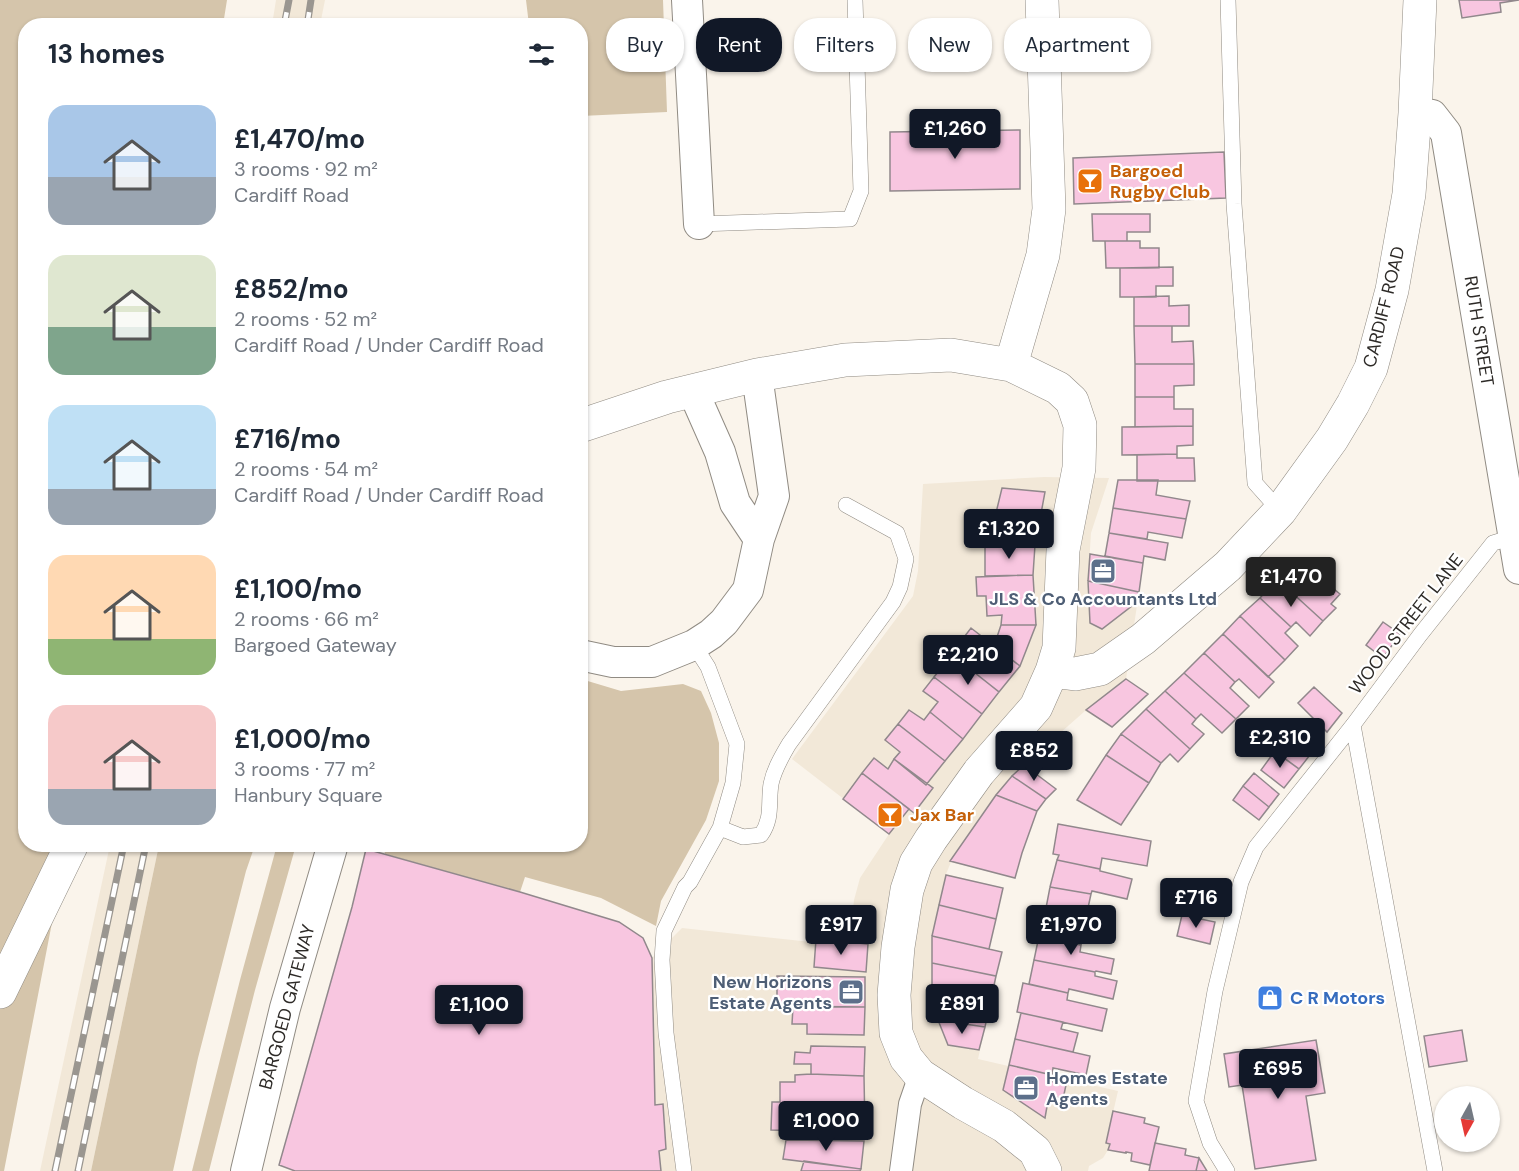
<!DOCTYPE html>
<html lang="en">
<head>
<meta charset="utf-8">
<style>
  :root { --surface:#fff; --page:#f6f6f7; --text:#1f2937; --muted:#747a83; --accent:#111827 }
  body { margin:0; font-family:"DM Sans",sans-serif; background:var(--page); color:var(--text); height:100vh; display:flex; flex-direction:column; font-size:22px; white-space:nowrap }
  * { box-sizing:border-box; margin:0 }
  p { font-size:20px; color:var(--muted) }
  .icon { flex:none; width:33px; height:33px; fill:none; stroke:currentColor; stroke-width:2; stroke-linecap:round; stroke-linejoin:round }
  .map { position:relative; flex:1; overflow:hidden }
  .panel { position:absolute; left:18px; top:18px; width:570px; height:834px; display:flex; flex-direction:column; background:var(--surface); border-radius:24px; box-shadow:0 2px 4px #0004 }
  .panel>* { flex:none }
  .hud { position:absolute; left:606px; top:18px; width:570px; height:54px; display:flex; gap:12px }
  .needle { width:39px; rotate:188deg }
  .buttons { position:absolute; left:1434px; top:1086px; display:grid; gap:12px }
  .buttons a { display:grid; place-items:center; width:66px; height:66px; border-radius:50%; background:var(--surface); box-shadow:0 2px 4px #0004; font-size:30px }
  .price { position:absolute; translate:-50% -51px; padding:0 14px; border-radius:6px; background:var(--accent); color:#fff; font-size:20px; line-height:39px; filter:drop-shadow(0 2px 3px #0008) }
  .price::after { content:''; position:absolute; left:50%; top:36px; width:18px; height:14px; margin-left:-9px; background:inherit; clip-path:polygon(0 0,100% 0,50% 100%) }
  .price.active { background:#222; color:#fff }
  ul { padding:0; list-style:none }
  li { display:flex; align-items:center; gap:18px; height:150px; padding:0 30px }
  li span { display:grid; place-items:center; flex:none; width:168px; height:120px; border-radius:18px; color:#555 }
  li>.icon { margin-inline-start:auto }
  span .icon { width:72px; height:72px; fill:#fffc; stroke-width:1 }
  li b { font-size:26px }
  h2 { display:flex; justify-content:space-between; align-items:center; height:72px; padding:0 30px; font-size:26px }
  .chip { padding:0 21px; border-radius:24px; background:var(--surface); box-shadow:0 2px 4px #0004; font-size:21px; line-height:54px }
  .chip.active { background:var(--accent); color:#fff }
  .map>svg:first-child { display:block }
  .built { fill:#f2e8d8 }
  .green { fill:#d5c5ab }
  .building { fill:#f8c6e0; stroke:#91888c; stroke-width:1.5 }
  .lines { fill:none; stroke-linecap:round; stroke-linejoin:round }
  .service-casing { stroke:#908b83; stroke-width:16 }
  .pedestrian-casing { stroke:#908b83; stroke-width:24 }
  .minor-casing { stroke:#908b83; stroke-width:32 }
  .tertiary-casing { stroke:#908b83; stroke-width:34 }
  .service { stroke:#fff; stroke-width:15 }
  .pedestrian { stroke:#fff; stroke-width:22 }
  .minor { stroke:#fff; stroke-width:30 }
  .tertiary { stroke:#fff; stroke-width:33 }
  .rail-casing { stroke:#9a9690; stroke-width:7 }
  .rail { stroke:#fff; stroke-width:4.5; stroke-dasharray:14; stroke-linecap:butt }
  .labels { text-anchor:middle; stroke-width:4.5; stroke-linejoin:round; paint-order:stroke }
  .food-label { font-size:18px; font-weight:bold; fill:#c56008; stroke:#fff; text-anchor:start }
  .street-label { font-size:18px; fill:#2d2a27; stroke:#fff }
  .service-label { font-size:18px; font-weight:bold; fill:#4e5e75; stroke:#fff }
  .shop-label { font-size:18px; font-weight:bold; fill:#366cbe; stroke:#fff; text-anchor:start }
</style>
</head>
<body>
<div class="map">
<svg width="1519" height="1171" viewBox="0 0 1519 1171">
  <rect width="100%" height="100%" fill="#faf4eb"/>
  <path class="built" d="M276,0h49l-5,25h-48z
    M1044,477l65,1 -18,55 -3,48 51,11 -13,87 22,15 -36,33 -27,-16 -60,53 31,25 -10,10 -9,12 -15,42 -7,25 -64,-16 -5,12 57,14 -14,61 13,3 -24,107 140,32 -12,52 4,1 -2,6 -5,8 -14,8 -1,5h-427l-2,-20 7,-2 -3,-45 -8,1 -3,-147 30,-30 129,14 5,-3 34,3 4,-42 6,-22 29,-44 -97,-75 121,-163 5,-25 5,-87z
    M110,845h49l-68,326h-51z"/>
  <path class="green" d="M0,0h227l-4,25 -197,1v818l41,1 -63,326h-4z
    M526,0h137l4,112 -86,4 -1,-90 -51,-1z
    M581,679l40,12 62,-7 18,7 10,22 8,30v38l-13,39 -45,81 -5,25 -55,-28 -76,-21 -5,15 -135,-38 -1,-9 196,-1z
    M159,845h96l-9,26 -48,187 -25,113h-82z
    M277,845h19l-41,145 -46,181h-17l48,-191z"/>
  <path class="building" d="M1459,0h60l-19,3 1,9 -39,6z
    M1020,130v59l-130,2v-59z
    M1224,152l2,46 -152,6 -1,-46z
    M1092,214h58v18h-23v9h-34z
    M1105,241h35v7h19v20h-53z
    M1173,267v19h-17v11h-36v-29z
    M1169,296v10l20,-1v21h-55v-29z
    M1134,326h38v16l21,-1 1,23h-59z
    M1135,364h59v21l-20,1v11h-39z
    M1135,397h39v12h19v17l-58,1z
    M1193,426v19l-16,1v8l-55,1v-28z
    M1177,454v4h17l1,23h-58v-26z
    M1118,480h40l-2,15 34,6 -4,18 -73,-11z
    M1002,488l43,4 -5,27 -45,-2z
    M1113,508l73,11 -4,19 -34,-6 -1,7 -38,-6z
    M995,517l45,2 -5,26 -45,1z
    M1109,533l59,10 -3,17 -21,-4 -1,7 -38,-7z
    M1035,545l-2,30 -48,1v-30z
    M1090,554l53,9 -4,29 -51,-11z
    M1297,559l43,35 -9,10 5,4 -13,13 -46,-42z
    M1033,575l3,50h-35l1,-10 -15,1 -1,-20h-9l-1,-19z
    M1277,579l46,42 -13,15 -14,-14 -5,5 -31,-29z
    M1088,581l51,11 -2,10 -35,27 -12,-6z
    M1260,598l31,29 -6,6 13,13 -13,14 -45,-44z
    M1240,616l45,44 -17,17 -45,-43z
    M1383,622l17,12 -17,24 -17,-13z
    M1001,625h35l-16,41 -26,-20z
    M971,628l49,38 -21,26 -34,-27 4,-4 -14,-12z
    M1223,634l51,48 -15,16 -20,-19 -4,3 -31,-29z
    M1204,653l31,29 -5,6 19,18 -13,13 -52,-46z
    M947,661l13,11 5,-7 34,27 -17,22 -48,-37z
    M1184,673l52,46 -14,14 -21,-19 -5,5 -31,-28z
    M934,677l48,37 -19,25 -33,-27 8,-10 -15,-11z
    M1126,679l22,15 -36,33 -26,-17z
    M1314,687l28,26 -15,19 -29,-29z
    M1165,691l31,28 -4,5 12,10 -14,15 -44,-40z
    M1146,709l44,40 -12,13 -8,-8 -9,9 -40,-29z
    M909,710l15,10 6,-8 33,27 -18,22 -47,-37z
    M898,724l47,37 -19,24 -32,-26 6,-7 -15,-12z
    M1121,734l40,29 -12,20 -43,-28z
    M1288,738l22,17 -11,14 -22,-16z
    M1275,751l24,18 -15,19 -23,-18z
    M1106,755l43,28 -28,42 -44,-25z
    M874,758l14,11 6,-10 39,29 -19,25 -52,-40z
    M1024,765l32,24 -10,10 -34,-23z
    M862,773l47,36 -20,25 -46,-35z
    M1254,773l25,21 -10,13 -26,-21z
    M1012,776l34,23 -9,12 -41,-16z
    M1243,786l26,21 -10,13 -26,-20z
    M996,795l41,16 -15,42 -7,25 -65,-17z
    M1058,824l93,17 -4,25 -45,-8 -2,11 -43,-9 2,-5 -6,-1z
    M366,849l154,43 99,30 24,16 9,20 3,147 8,-1 3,45 -7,2 2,20h-366l-16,-6 73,-258z
    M1057,860l43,9v2l32,8 -5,20 -35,-8 -1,3 -41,-7z
    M946,875l57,13 -7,31 -57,-14z
    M1050,887l41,7 -5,23 -40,-9z
    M939,905l57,14 -7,30 -57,-13z
    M1040,907l75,16 -4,20 -28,-6 -2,8 -48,-10z
    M1182,915l33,7 -5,22 -33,-8z
    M932,936l70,16 -6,24 -64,-13z
    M1039,936l42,9 -1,7 34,7 -3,15 -15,-3 -1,1 -61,-12z
    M816,939l52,5 -2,28 -52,-5z
    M1034,960l61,12v4l22,5 -4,18 -44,-10 -1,4 -39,-9z
    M932,963l64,13 -11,51 -47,-7 -6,-20z
    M777,976l88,1v30l-88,-1z
    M1023,983l45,10 -1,7 40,9 -5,22 -85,-19z
    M793,1007h72l-1,28 -57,-1v-10h-15z
    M1021,1013l42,9 -2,7 17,4 -5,19 -58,-13z
    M938,1020l47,7 -6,23 -31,-5z
    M1462,1030l5,31 -38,6 -5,-31z
    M1015,1039l75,17 -4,19 -33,-7 -1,7 -43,-10z
    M1316,1040l9,53 -19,3 10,64 -61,9 -13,-84 -13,2 -5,-33z
    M811,1046l54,1 -1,29 -53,-2v-10h-17l1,-12 15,1z
    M1009,1065l43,10 -2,6 16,4 -3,14 -14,-4 -4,23 -42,-28z
    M811,1074l53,2 1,56 -94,-2 1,-28h8v-20h15v-7z
    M1113,1111l32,7 -1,5 15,4 -9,38 -19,-4 1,-8 -6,-1v1l-18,-3 2,-6 -4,-1z
    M786,1140l78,1 -3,28 -78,-10z
    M1155,1143l31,6 -1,6 14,3 -3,13h-47z
    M1199,1158l8,13h-11z
    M804,1161l57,8 -1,2h-59z"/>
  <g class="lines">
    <g class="service-casing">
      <path id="service" d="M1228,0l6,204 21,279 25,28
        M699,224l151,-5 11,-28 -6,-191
        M1353,725l82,446
        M720,828l23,9 18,-2c12,-17 7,-32 10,-51 3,-15 11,-28 18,-40l104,-142 7,-15 6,-28 -9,-26 -51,-28
        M684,1171l-18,-138 -4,-73 2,-29 21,-44 5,-5 30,-54 13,-45 4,-39 -29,-77 -14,-22
        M1227,1171l-17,-28 -14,-42 19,-110 26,-109 15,-35 97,-122 67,-90 73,-92 20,-6"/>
    </g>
    <g class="pedestrian-casing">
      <path id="pedestrian" d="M901,1171l9,-67 10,-29"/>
    </g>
    <g class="minor-casing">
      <path id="minor" d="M687,0l12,224
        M1415,113l17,2 14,18 73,436
        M693,391l27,61 15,51 24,36
        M580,655l33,7h39l42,-17 17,-11 13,-12 24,-32 11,-51 15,-43 -17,-121
        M246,1171l39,-163 48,-164"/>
    </g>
    <g class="tertiary-casing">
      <path id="tertiary" d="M1011,365l32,-110 6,-46 -7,-209
        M580,426l87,-29 90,-22 88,-15 106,-5 60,10 47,23 14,13 8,24 -1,43 -16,82 -4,98 -7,23 -16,36 -57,65 -48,67 -15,24 -9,27 -9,57 -4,48 2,38 10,25 14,17 43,28 41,23 31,25 10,20
        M1052,671l23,3 25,-5 43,-30 85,-73 52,-55 52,-72 21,-35 18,-36 21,-78 17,-96 6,-81 5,-113
        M0,992l72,-148"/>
    </g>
    <use href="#service" class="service"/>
    <use href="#pedestrian" class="pedestrian"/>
    <use href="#minor" class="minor"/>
    <use href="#tertiary" class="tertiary"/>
    <g class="rail-casing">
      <path id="rail" d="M284,26l5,-26
        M307,26l4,-26
        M55,1171l69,-327
        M78,1171l68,-327"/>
    </g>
    <use href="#rail" class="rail"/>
  </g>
  <defs>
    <g id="bar-square" transform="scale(1.35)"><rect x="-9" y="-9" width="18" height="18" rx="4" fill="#e8710a" stroke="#fff"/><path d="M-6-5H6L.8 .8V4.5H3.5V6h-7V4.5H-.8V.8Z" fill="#fff"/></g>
    <g id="office-square" transform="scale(1.35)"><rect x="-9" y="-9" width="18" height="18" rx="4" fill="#5c6f8a" stroke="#fff"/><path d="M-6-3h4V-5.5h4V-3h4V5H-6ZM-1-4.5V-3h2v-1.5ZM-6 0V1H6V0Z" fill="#fff"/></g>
    <g id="shop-square" transform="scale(1.35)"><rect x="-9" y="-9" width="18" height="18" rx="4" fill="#3f7fe0" stroke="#fff"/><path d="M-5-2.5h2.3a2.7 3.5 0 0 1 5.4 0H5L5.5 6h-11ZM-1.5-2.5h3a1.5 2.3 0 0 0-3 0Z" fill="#fff"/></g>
  </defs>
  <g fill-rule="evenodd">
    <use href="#bar-square" x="1090" y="181"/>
    <use href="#office-square" x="1103" y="571"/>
    <use href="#bar-square" x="890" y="815"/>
    <use href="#office-square" x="851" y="992"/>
    <use href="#shop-square" x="1270" y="998"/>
    <use href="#office-square" x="1026" y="1088"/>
  </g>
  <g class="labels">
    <g class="food-label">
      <text x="1110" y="177">Bargoed<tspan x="1110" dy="21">Rugby Club</tspan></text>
      <text x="910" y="821">Jax Bar</text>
    </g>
    <g class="street-label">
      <text transform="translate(1384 307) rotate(-76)" y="6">CARDIFF ROAD</text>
      <text transform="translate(1479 331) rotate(81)" y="6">RUTH STREET</text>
      <text transform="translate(1406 624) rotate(-52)" y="6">WOOD STREET LANE</text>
      <text transform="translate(287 1007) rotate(-75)" y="6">BARGOED GATEWAY</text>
    </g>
    <g class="service-label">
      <text x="1103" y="605">JLS &amp; Co Accountants Ltd</text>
      <text x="832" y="988" text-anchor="end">New Horizons<tspan x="832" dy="21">Estate Agents</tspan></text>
      <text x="1046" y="1084" text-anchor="start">Homes Estate<tspan x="1046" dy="21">Agents</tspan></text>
    </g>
    <g class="shop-label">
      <text x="1290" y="1004">C R Motors</text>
    </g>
  </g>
</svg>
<div class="buttons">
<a><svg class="needle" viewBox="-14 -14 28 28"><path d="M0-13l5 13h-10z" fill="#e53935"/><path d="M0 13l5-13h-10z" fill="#747a83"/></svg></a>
</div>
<b class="price" style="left:955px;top:160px">£1,260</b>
<b class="price" style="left:1009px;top:560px">£1,320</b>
<b class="price active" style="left:1291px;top:608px">£1,470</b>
<b class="price" style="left:968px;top:686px">£2,210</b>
<b class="price" style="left:1280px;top:769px">£2,310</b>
<b class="price" style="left:1034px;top:782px">£852</b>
<b class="price" style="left:1196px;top:929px">£716</b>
<b class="price" style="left:841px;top:956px">£917</b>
<b class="price" style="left:1071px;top:956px">£1,970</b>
<b class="price" style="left:962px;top:1035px">£891</b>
<b class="price" style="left:479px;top:1036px">£1,100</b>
<b class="price" style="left:1278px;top:1100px">£695</b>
<b class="price" style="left:826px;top:1152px">£1,000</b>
<div class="hud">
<a class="chip">Buy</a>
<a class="chip active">Rent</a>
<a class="chip">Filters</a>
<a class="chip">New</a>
<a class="chip">Apartment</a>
</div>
<section class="panel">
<h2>13 homes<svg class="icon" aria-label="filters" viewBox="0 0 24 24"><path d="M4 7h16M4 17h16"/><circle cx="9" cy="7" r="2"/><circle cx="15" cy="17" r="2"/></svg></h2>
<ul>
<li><span style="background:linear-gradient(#a9c7e8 60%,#9aa5b1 0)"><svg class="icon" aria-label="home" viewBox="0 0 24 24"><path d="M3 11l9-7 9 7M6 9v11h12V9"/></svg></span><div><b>£1,470/mo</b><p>3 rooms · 92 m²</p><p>Cardiff Road</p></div></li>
<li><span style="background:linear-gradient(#dfe7d0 60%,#7fa58c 0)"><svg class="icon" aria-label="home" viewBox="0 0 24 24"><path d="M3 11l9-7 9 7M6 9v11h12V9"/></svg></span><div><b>£852/mo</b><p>2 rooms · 52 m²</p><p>Cardiff Road / Under Cardiff Road</p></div></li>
<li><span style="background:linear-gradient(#bfe0f5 70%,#9aa5b1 0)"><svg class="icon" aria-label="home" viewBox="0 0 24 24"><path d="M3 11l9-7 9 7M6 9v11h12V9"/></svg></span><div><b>£716/mo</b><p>2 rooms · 54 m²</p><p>Cardiff Road / Under Cardiff Road</p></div></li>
<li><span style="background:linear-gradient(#ffd9b3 70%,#8fb573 0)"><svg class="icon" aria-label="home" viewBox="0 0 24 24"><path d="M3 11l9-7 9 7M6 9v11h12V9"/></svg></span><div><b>£1,100/mo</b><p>2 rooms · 66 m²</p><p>Bargoed Gateway</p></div></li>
<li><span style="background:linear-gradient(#f6c9c9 70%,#9aa5b1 0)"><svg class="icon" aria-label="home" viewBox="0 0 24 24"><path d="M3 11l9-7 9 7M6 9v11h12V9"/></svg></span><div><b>£1,000/mo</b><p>3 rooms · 77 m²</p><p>Hanbury Square</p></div></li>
</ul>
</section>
</div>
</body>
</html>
